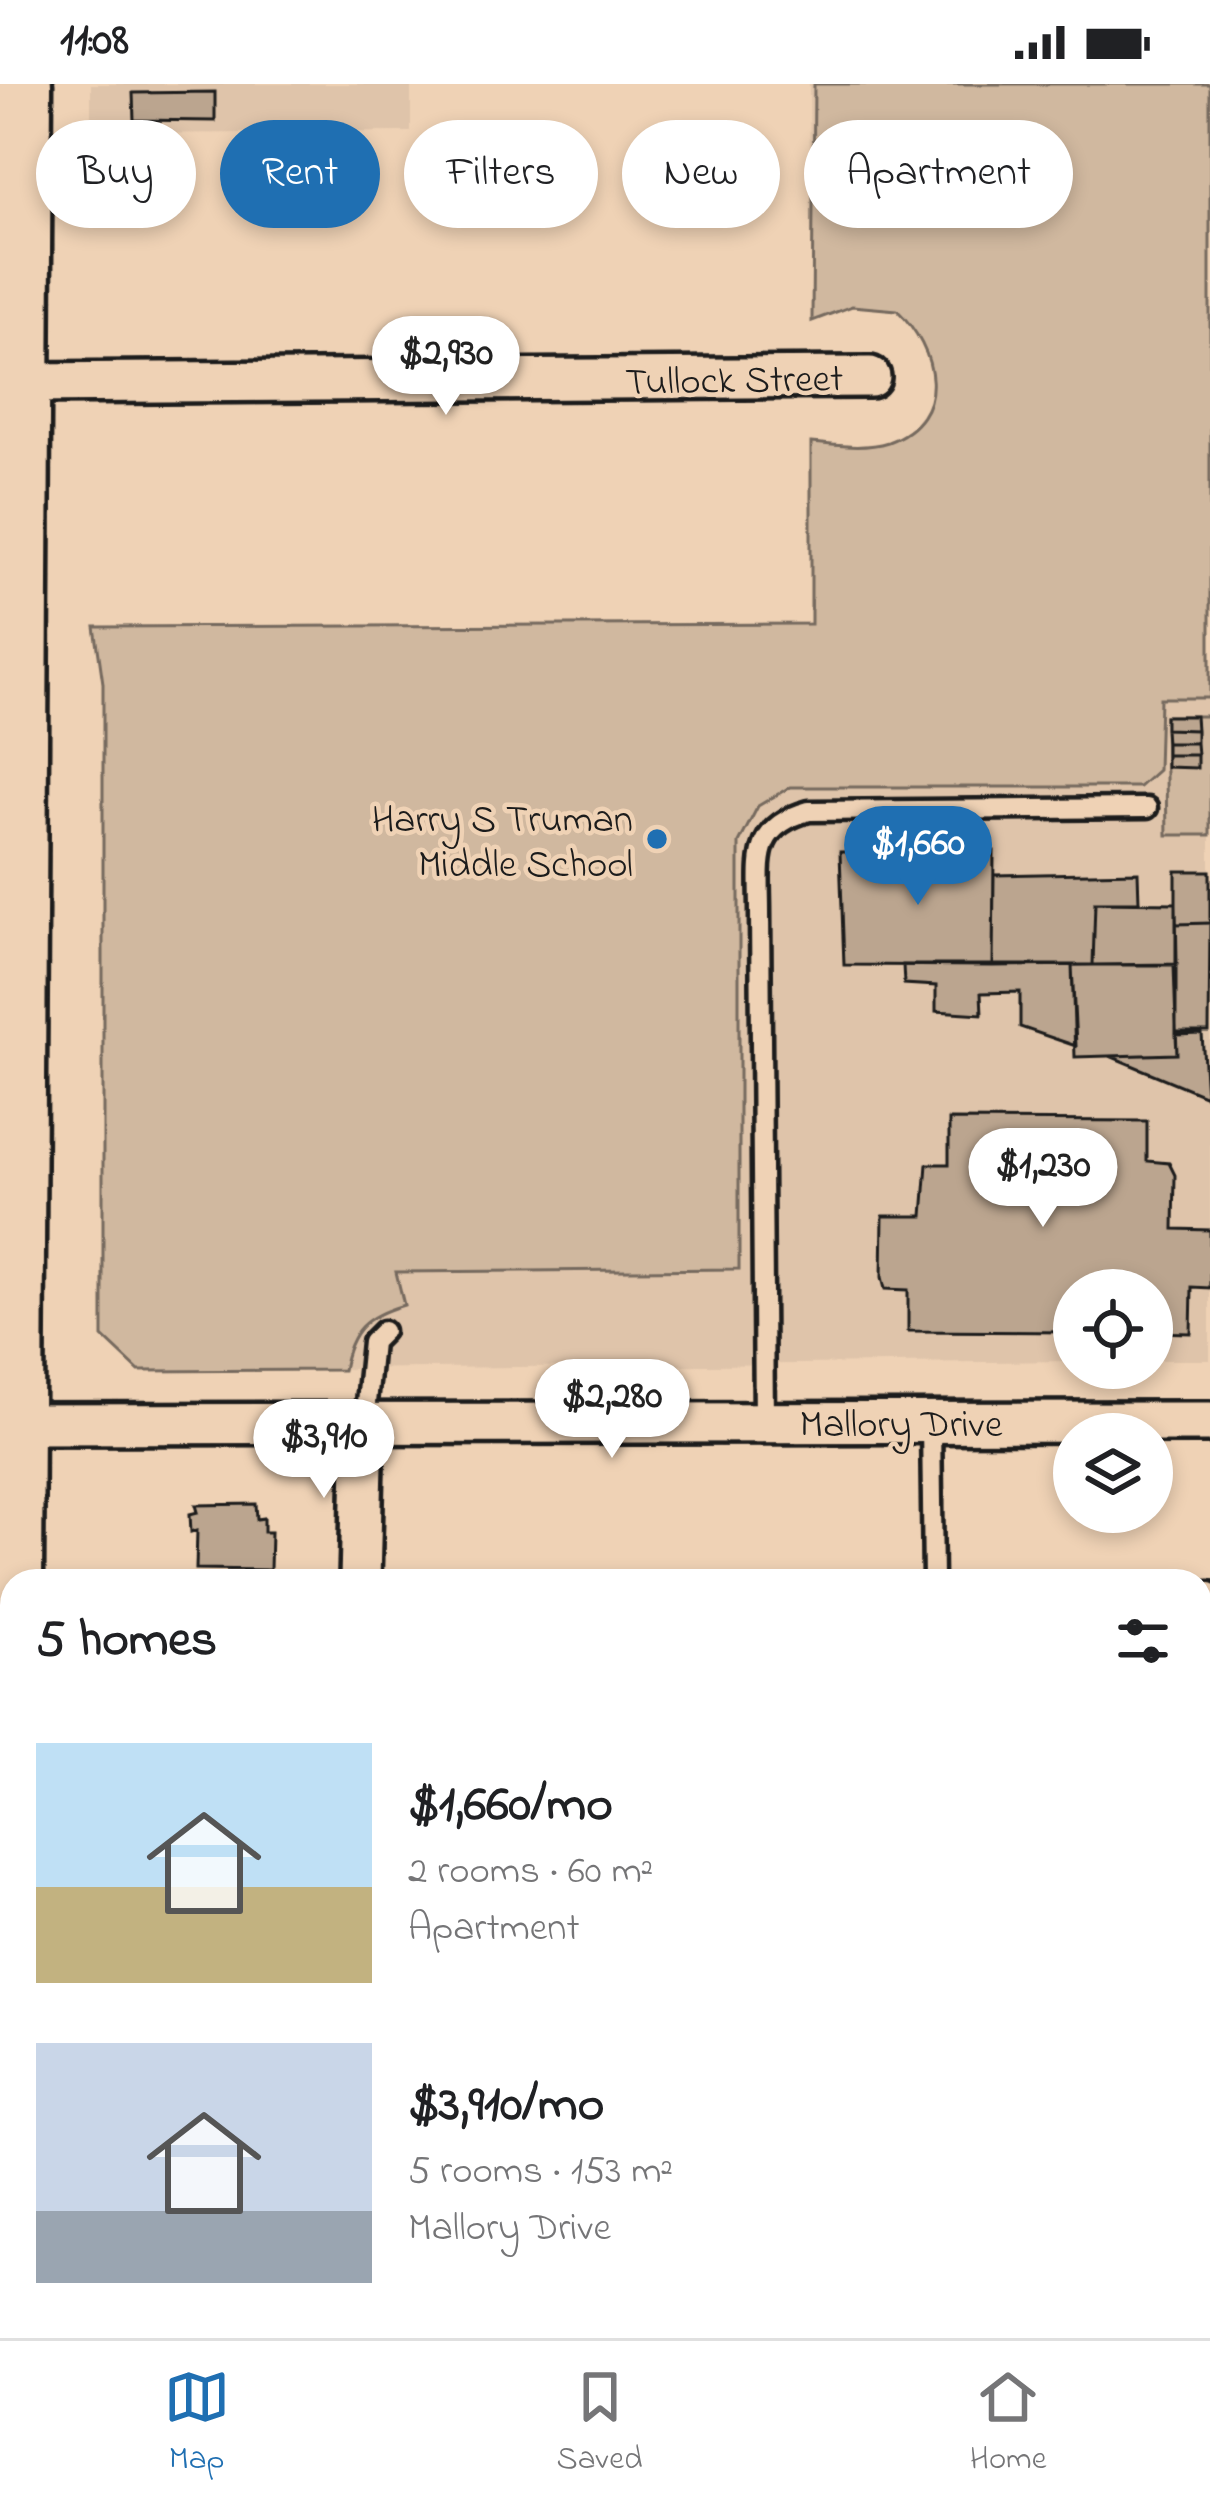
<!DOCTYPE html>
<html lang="en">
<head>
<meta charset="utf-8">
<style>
  :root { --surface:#fff; --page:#f2f2f2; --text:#202124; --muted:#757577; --line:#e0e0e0; --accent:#1f6fb2 }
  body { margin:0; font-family:"Indie Flower",sans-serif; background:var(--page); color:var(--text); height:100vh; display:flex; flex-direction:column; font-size:45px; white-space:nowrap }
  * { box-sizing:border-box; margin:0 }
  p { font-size:39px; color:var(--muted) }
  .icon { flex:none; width:66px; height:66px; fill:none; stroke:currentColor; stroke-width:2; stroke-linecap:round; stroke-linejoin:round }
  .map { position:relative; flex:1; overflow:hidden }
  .sheet { position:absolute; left:0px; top:1485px; width:1212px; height:771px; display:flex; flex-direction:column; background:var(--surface); border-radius:36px 36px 0 0; box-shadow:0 6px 18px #0003 }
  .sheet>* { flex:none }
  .hud { position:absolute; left:36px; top:36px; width:1140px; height:108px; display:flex; gap:24px }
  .fabs { position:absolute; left:1053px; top:1185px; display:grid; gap:24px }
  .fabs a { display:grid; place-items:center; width:120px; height:120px; border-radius:50%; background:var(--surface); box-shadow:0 6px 18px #0003; font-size:60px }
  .price { position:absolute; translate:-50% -102px; padding:0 27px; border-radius:42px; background:#fff; color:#222; font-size:39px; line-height:78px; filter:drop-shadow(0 3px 6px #0008) }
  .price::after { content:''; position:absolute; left:50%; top:72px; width:36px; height:27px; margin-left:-18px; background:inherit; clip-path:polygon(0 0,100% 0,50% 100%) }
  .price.selected { background:var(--accent); color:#fff }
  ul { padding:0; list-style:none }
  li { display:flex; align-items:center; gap:36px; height:300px; padding:0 36px }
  li span { display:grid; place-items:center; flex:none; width:336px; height:240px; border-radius:0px; color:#555 }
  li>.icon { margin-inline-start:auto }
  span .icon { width:144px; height:144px; fill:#fffc; stroke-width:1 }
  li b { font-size:51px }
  h2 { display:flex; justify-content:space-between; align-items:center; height:144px; padding:0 36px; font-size:51px }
  .chip { padding:0 42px; border-radius:54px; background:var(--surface); box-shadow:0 6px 18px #0003; font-size:42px; line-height:108px }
  .chip.selected { background:var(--accent); color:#fff }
  .status { display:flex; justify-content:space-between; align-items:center; height:84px; padding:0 60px; background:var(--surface); direction:ltr }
  .status svg { height:33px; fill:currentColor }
  .dock { display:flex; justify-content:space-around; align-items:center; height:168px; border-top:3px solid var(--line); background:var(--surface); font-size:33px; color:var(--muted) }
  .dock a { display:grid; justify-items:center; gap:6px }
  .dock .selected { color:var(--accent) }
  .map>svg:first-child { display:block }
  .built { fill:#dfc4aa }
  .green { fill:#d0b89f; stroke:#766a5e; stroke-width:3 }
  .building { fill:#bba58f; stroke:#1c1c1c; stroke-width:3 }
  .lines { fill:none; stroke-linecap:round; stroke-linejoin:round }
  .service-casing { stroke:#1c1c1c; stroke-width:27 }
  .minor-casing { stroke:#1c1c1c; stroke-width:48 }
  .secondary-casing { stroke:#1c1c1c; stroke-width:63 }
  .service { stroke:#efd2b5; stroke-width:18 }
  .minor { stroke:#efd2b5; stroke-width:39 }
  .secondary { stroke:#efd2b5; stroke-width:54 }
  .poi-dot { fill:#1f6fb2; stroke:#efd2b5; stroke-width:4.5 }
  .labels { text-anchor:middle; stroke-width:9; stroke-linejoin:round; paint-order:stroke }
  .street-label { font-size:39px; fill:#1c1c1c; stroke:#efd2b5 }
  .poi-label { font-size:39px; fill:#1c1c1c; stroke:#efd2b5; text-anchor:end }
</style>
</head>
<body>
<div class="status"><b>11:08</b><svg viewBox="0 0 49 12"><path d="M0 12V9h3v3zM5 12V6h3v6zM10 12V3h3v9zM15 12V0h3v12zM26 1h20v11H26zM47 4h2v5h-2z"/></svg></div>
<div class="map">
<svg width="1210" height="2254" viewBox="0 0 1210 2254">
  <rect width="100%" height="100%" fill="#efd2b5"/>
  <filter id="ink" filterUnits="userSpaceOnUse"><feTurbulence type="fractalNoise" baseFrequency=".00833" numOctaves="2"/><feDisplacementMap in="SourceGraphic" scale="24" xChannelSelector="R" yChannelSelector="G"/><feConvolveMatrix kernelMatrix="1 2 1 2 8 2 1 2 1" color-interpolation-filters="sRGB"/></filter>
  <g filter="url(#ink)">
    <path class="built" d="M91,0h320v48l-320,2z
      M809,0h401v1276h-58v-70h-78v71l-935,10 -36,-34v-654l-8,-56 717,-5 37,-176 41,-5 22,-14 15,-20 9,-25 -12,-43 -27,-29 -45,-4 -40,15z"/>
    <path class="green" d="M814,0h396v614h-50l-2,72 -19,17h-349l-32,19 -19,37v426l-343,3 8,33c-39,11 -54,25 -61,65l-204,1 -36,-34v-654l-8,-56 716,-3v-181c25,2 52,7 77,-1 66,-25 49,-93 9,-132l-45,-4 -40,15z
      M1165,632h45v119h-43z"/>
    <path class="building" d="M215,8v29l-81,-1 -1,-27z
      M1165,632h30l1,14 -31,-1z
      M1165,645l31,1v13h-30z
      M1166,659h30l1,12h-31z
      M1166,671h31v13l-31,-1z
      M994,767l-1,115 -149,-1 -4,-113z
      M1176,787h34v52l-34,1z
      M1138,788l1,30h-44l-2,63 -100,1 1,-91z
      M1095,818l81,1 1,61 -84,1z
      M1210,839l-1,109h-33v-108z
      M903,881h169l4,81 -56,-19v-35l-39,1 1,21 -46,-3v-25l-32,-2z
      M1072,881h102l3,89 -102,3z
      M1202,950l4,62 -96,-40 67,-2 -1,-19z
      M949,1036l198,1v40l22,2 6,12 -1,54 36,1v58l-18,-1 -1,46 -39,-1v-42h-78v42l-166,-1v-41l-23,-1 -3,-12 1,-61h40l4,-52h22z
      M256,1420l1,15 7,-1v14h7l-1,38 -74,-1 1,-39 -6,2 -1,-18 8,-2 -2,-7z"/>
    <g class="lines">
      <g class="service-casing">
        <path id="service" d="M764,1338l-4,-510c0,-51 -9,-85 49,-101l338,-3
          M931,1338l2,159
          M364,1339l8,-81 11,-11
          M1200,1509l10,-1
          M0,1838l12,-1"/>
      </g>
      <g class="minor-casing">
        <path id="minor" d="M23,299l847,-6
          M15,1340l1195,-2
          M360,1497l4,-158
          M0,2108h12
          M578,2244l2,10
          M1209,2254v-154"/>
      </g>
      <g class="secondary-casing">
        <path id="secondary" d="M15,1497l9,-1497
          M14,2254v-10"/>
      </g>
      <use href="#service" class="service"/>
      <use href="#minor" class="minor"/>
      <use href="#secondary" class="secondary"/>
    </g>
  </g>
  <circle class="poi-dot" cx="657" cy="755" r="12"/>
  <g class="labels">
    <g class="street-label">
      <text transform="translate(734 294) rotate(-1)" y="14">Tullock Street</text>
      <text x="901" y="1352">Mallory Drive</text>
    </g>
    <g class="poi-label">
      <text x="633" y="747">Harry S Truman<tspan x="633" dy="45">Middle School</tspan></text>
    </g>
  </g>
</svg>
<div class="fabs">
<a><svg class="icon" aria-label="locate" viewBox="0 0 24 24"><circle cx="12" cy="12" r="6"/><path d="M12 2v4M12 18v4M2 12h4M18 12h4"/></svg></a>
<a><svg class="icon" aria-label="layers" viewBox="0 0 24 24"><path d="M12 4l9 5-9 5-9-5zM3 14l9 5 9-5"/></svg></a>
</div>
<b class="price" style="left:446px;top:334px">$2,930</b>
<b class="price selected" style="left:918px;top:824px">$1,660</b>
<b class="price" style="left:1043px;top:1146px">$1,230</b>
<b class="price" style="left:612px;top:1377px">$2,280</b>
<b class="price" style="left:324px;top:1417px">$3,910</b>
<div class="hud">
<a class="chip">Buy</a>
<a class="chip selected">Rent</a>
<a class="chip">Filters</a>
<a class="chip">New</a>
<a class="chip">Apartment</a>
</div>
<section class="sheet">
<h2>5 homes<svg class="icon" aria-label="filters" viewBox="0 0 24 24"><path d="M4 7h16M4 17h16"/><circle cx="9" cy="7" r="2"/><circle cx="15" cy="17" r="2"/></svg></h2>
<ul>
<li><span style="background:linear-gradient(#bfe0f5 60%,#c2b280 0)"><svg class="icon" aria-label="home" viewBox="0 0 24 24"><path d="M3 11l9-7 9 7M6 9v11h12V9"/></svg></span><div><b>$1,660/mo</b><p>2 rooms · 60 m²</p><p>Apartment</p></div></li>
<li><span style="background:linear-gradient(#c9d6e8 70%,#9aa5b1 0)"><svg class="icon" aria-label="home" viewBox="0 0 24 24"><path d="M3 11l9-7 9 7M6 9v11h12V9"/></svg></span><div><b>$3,910/mo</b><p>5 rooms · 153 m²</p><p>Mallory Drive</p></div></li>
</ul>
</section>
</div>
<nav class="dock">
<a class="selected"><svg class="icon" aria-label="map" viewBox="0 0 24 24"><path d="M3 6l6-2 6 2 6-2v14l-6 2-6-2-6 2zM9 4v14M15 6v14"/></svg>Map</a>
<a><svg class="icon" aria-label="saved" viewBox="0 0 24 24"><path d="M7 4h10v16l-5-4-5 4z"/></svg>Saved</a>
<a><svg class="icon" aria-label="home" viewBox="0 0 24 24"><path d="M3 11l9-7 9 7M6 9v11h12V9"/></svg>Home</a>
</nav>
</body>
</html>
